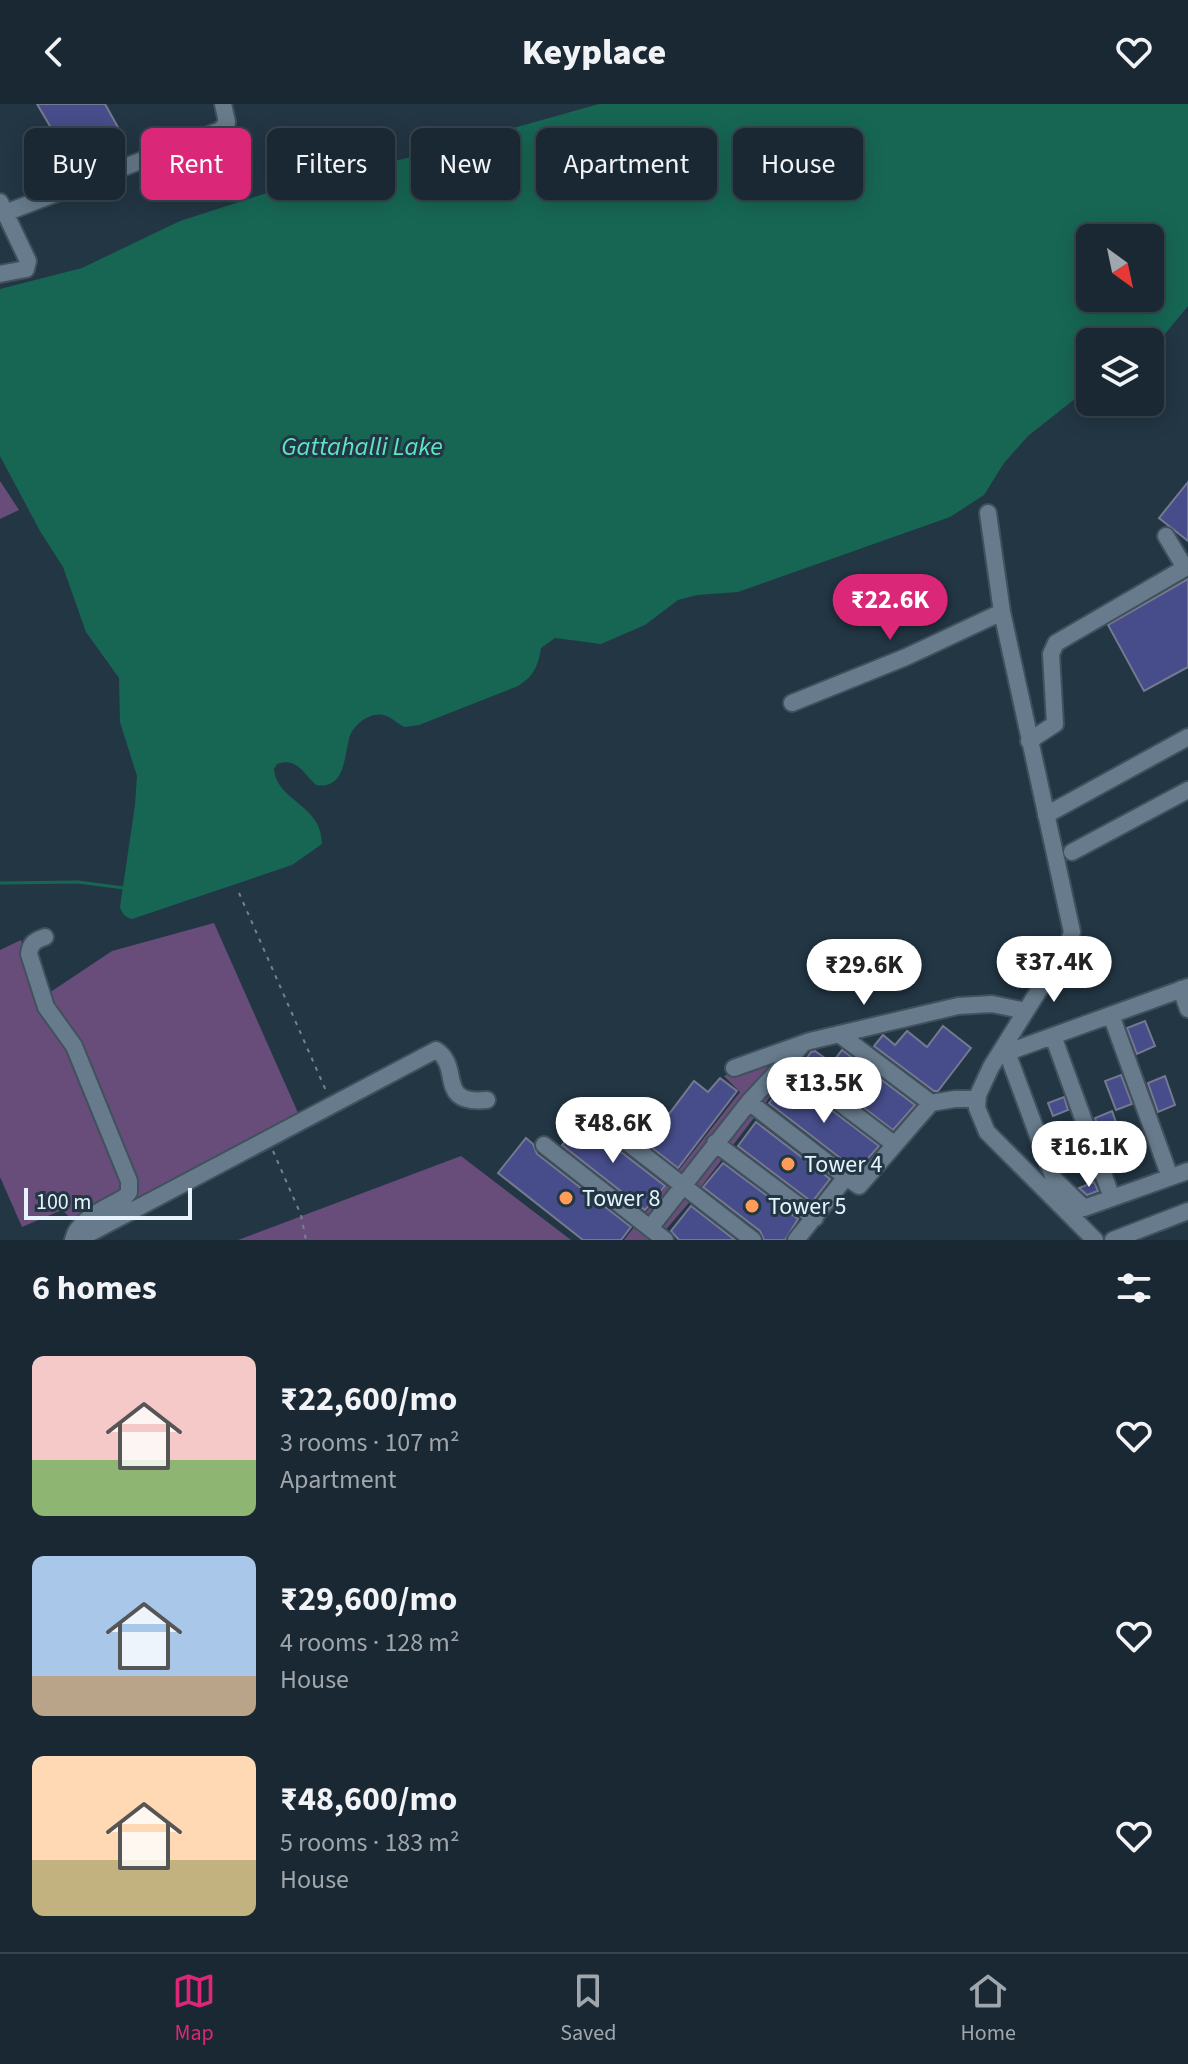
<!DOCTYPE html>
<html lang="en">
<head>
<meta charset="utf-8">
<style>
  :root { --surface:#1a2833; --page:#23303b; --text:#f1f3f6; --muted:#9fa6ac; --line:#38444e; --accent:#db2777 }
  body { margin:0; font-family:"Source Sans 3",sans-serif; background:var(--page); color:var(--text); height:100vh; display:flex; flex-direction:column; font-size:30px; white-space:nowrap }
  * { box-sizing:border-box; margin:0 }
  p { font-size:26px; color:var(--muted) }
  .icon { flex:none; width:44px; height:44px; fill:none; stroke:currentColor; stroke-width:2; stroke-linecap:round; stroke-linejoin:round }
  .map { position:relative; height:1136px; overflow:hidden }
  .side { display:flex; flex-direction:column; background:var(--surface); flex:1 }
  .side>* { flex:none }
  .guide { position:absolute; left:24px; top:24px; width:1140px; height:72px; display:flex; gap:16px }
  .needle { width:52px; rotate:147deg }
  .buttons { position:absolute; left:1076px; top:120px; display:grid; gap:16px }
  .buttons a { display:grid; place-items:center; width:88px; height:88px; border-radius:12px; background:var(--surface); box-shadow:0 4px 20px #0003,0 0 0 2px var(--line); font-size:40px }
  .scale { position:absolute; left:24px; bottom:20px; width:168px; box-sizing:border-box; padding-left:8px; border:4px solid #e8f4fd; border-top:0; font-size:22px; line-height:28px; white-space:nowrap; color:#e8f4fd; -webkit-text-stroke:6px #233644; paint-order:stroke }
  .price { position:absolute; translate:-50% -68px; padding:0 18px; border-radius:28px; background:#fff; color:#222; font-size:26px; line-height:52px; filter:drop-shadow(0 2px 4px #0008) }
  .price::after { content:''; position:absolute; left:50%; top:48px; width:24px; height:18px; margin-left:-12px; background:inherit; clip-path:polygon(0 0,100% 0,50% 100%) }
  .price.on { background:var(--accent); color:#fff }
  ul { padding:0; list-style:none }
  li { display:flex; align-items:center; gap:24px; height:200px; padding:0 32px }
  li span { display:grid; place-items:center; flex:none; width:224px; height:160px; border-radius:12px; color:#555 }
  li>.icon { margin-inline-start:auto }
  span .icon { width:96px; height:96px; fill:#fffc; stroke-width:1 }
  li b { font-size:34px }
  h2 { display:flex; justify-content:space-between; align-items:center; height:96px; padding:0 32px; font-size:34px }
  .pill { padding:0 28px; border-radius:12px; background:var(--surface); box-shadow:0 4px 20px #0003,0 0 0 2px var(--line); font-size:28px; line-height:72px }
  .pill.on { background:var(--accent); color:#fff }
  header { display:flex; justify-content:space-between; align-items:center; height:104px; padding:0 32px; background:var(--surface); font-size:36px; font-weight:800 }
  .tab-bar { display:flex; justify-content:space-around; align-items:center; height:112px; border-top:2px solid var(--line); background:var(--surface); font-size:22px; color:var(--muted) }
  .tab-bar a { display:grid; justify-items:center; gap:4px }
  .tab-bar .on { color:var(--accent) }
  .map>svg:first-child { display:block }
  .green { fill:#684d7a }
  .water { fill:#176654; fill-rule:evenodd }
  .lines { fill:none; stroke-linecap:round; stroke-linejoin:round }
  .stream { stroke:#176654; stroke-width:3 }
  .building { fill:#464d8a; stroke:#757990; stroke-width:2 }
  .minor-casing { stroke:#40515d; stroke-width:20 }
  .path { stroke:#73838f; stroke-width:2; stroke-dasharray:4 6; stroke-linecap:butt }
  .minor { stroke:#677b8c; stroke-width:16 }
  .poi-dot { fill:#fe9c58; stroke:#233644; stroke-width:3 }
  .labels { text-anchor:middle; stroke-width:6; stroke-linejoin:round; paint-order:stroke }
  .poi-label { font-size:24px; fill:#e8f4fd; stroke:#233644; text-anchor:start }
  .water-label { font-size:26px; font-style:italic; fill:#5ce5c3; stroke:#233644 }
</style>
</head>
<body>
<header><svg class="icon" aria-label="back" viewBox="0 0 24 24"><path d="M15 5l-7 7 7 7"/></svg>Keyplace<svg class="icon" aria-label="heart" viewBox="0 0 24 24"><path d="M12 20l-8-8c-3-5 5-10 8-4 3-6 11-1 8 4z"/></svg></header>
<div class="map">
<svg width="1188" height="1136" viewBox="0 0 1188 1136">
  <rect width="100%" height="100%" fill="#233644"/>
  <path class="green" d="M0,377l19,29 -19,9z
    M214,819l85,192 -216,115 -21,-20 -40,17 -22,-50v-227l21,-10 16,61 75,-50z
    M777,952l13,15 -103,134 -30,35h-33l116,-148 -16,-16z
    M461,1052l110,84h-333z"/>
  <path class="water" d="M599,0h589v202l-23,28 -15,10 -60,-2v45l-62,49 -24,27 -20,32 -34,22 -212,75 -41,3 -19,5 -33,25 -44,19 -46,-6 -14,10c-3,18 -7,28 -23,38l-99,39 -14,2c-8,-3 -14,-11 -22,-12 -14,-3 -31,11 -34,24 -5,18 -4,51 -33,46 -13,-12 -19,-28 -39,-21l-3,5c3,33 48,35 48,75l-30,21 -160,54c-7,-2 -10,-5 -12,-12l15,-102 2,-29 -17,-54 -1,-44 -33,-46 -23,-65 -23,-36 -40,-75v-167l82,-21 98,-47 87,-28 140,-35zM1090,134h60v60h-60z"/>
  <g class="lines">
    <path class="stream" d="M0,779l78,-1 46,6"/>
  </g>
  <path class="building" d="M37,0h68l15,27 -50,29z
    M1188,378v59l-29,-23z
    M1188,475v88l-44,24 -36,-66z
    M1145,917l10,25 -18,8 -10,-26z
    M943,922l28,22 -33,43h-4l-60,-45 9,-11 12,10 12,-14 20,16z
    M842,946l73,55 -22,25 -89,-68 7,-10 4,-1 17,12z
    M1121,971l11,29 -16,6 -11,-29z
    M1165,972l10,29 -17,7 -10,-29z
    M720,974l17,13 -59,77 -67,-52 9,-11 14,11 14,-18 21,16 25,-33 14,11z
    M789,974l90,68 -22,25 -88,-68z
    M1064,993l4,13 -15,6 -5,-13z
    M1112,1007l15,42 -17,7 -15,-42z
    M585,1014l4,9 76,59 -20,24 -83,-65z
    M756,1018l74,57 -18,23 -74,-56z
    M526,1034l7,6 4,10 94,73 -10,13h-38l-85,-67z
    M723,1059l75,56 -13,21h-21l-4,-9 -57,-44z
    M1094,1078l4,9 -11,4 -8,-7z
    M691,1102l44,34h-56l-8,-9z"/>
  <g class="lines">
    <g class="minor-casing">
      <path id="minor" d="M0,98l28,59 -2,8 -26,5
        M5,109l216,-83 6,-8 -4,-18
        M988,409l14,99 70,320 -3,10 -78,125 -13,28 -1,13 10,24 108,108
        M792,599l114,-46 96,-45
        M1029,637l26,-17 -4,-70 5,-11 129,-75 -19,-32
        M1046,711l142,-78
        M1072,748l116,-62
        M45,833c-9,3 -15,6 -16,17l17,53 28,39 55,135v11l-4,5c-18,11 -47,21 -52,43
        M1188,883l-177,64 -3,4 46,124 30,29 104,-37
        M1181,885l7,20
        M1111,911l59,162
        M1053,932l59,162
        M786,958l108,82
        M734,964l76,-27 148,-35 34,-2 34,7
        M749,998l97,75
        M931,999l24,-4h22
        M596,1014l157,122
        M715,1039l100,75
        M544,1041l121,95
        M650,1124l99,-126 52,-56
        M77,1136l359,-190c27,17 -1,55 51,50
        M796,1136l50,-63 13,9 72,-83 -92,-69
        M1113,1136l75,-29"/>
    </g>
    <path class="path" d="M239,789l88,200
      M273,1047l28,64 5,25"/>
    <use href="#minor" class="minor"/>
  </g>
  <g class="poi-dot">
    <circle cx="788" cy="1060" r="8"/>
    <circle cx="566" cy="1094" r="8"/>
    <circle cx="752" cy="1102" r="8"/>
  </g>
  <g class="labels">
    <g class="poi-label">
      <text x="804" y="1068">Tower 4</text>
      <text x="582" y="1102">Tower 8</text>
      <text x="768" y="1110">Tower 5</text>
    </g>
    <g class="water-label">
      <text x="362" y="351">Gattahalli Lake</text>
    </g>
  </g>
</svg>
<div class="buttons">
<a><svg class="needle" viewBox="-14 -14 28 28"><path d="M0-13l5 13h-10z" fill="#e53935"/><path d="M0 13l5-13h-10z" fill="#9fa6ac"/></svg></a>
<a><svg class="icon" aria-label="layers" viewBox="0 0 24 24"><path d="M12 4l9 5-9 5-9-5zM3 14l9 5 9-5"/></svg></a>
</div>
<div class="scale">100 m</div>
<b class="price on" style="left:890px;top:538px">₹22.6K</b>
<b class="price" style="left:1054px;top:900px">₹37.4K</b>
<b class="price" style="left:864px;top:903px">₹29.6K</b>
<b class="price" style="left:824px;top:1021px">₹13.5K</b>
<b class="price" style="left:613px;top:1061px">₹48.6K</b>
<b class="price" style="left:1089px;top:1085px">₹16.1K</b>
<div class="guide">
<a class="pill">Buy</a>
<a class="pill on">Rent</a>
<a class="pill">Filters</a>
<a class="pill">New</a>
<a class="pill">Apartment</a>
<a class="pill">House</a>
</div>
</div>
<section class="side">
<h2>6 homes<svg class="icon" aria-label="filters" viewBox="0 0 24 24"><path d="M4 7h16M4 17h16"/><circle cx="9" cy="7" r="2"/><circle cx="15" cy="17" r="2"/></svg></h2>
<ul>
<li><span style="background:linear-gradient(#f6c9c9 65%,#8fb573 0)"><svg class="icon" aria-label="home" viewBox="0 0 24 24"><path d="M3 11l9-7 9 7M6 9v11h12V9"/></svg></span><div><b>₹22,600/mo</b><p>3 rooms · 107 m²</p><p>Apartment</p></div><svg class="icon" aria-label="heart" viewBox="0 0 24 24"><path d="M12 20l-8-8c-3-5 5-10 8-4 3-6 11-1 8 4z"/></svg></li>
<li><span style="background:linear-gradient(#a9c7e8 75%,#b9a48a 0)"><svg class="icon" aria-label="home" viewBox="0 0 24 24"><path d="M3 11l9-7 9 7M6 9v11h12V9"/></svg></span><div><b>₹29,600/mo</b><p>4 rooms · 128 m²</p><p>House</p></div><svg class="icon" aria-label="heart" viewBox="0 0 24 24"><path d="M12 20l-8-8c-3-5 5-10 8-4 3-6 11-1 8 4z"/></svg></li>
<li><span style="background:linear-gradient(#ffd9b3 65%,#c2b280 0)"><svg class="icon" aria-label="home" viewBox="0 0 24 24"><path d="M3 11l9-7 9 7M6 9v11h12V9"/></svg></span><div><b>₹48,600/mo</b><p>5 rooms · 183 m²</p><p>House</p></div><svg class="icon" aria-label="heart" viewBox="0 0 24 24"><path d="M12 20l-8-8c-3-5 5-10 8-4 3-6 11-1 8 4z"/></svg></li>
</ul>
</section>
<nav class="tab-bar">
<a class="on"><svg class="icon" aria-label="map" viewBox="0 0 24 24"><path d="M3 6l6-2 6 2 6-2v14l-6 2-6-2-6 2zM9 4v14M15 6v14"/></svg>Map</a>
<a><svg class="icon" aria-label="saved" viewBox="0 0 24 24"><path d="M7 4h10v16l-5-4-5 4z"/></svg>Saved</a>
<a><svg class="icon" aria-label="home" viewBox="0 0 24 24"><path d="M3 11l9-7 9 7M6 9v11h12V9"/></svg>Home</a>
</nav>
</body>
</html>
